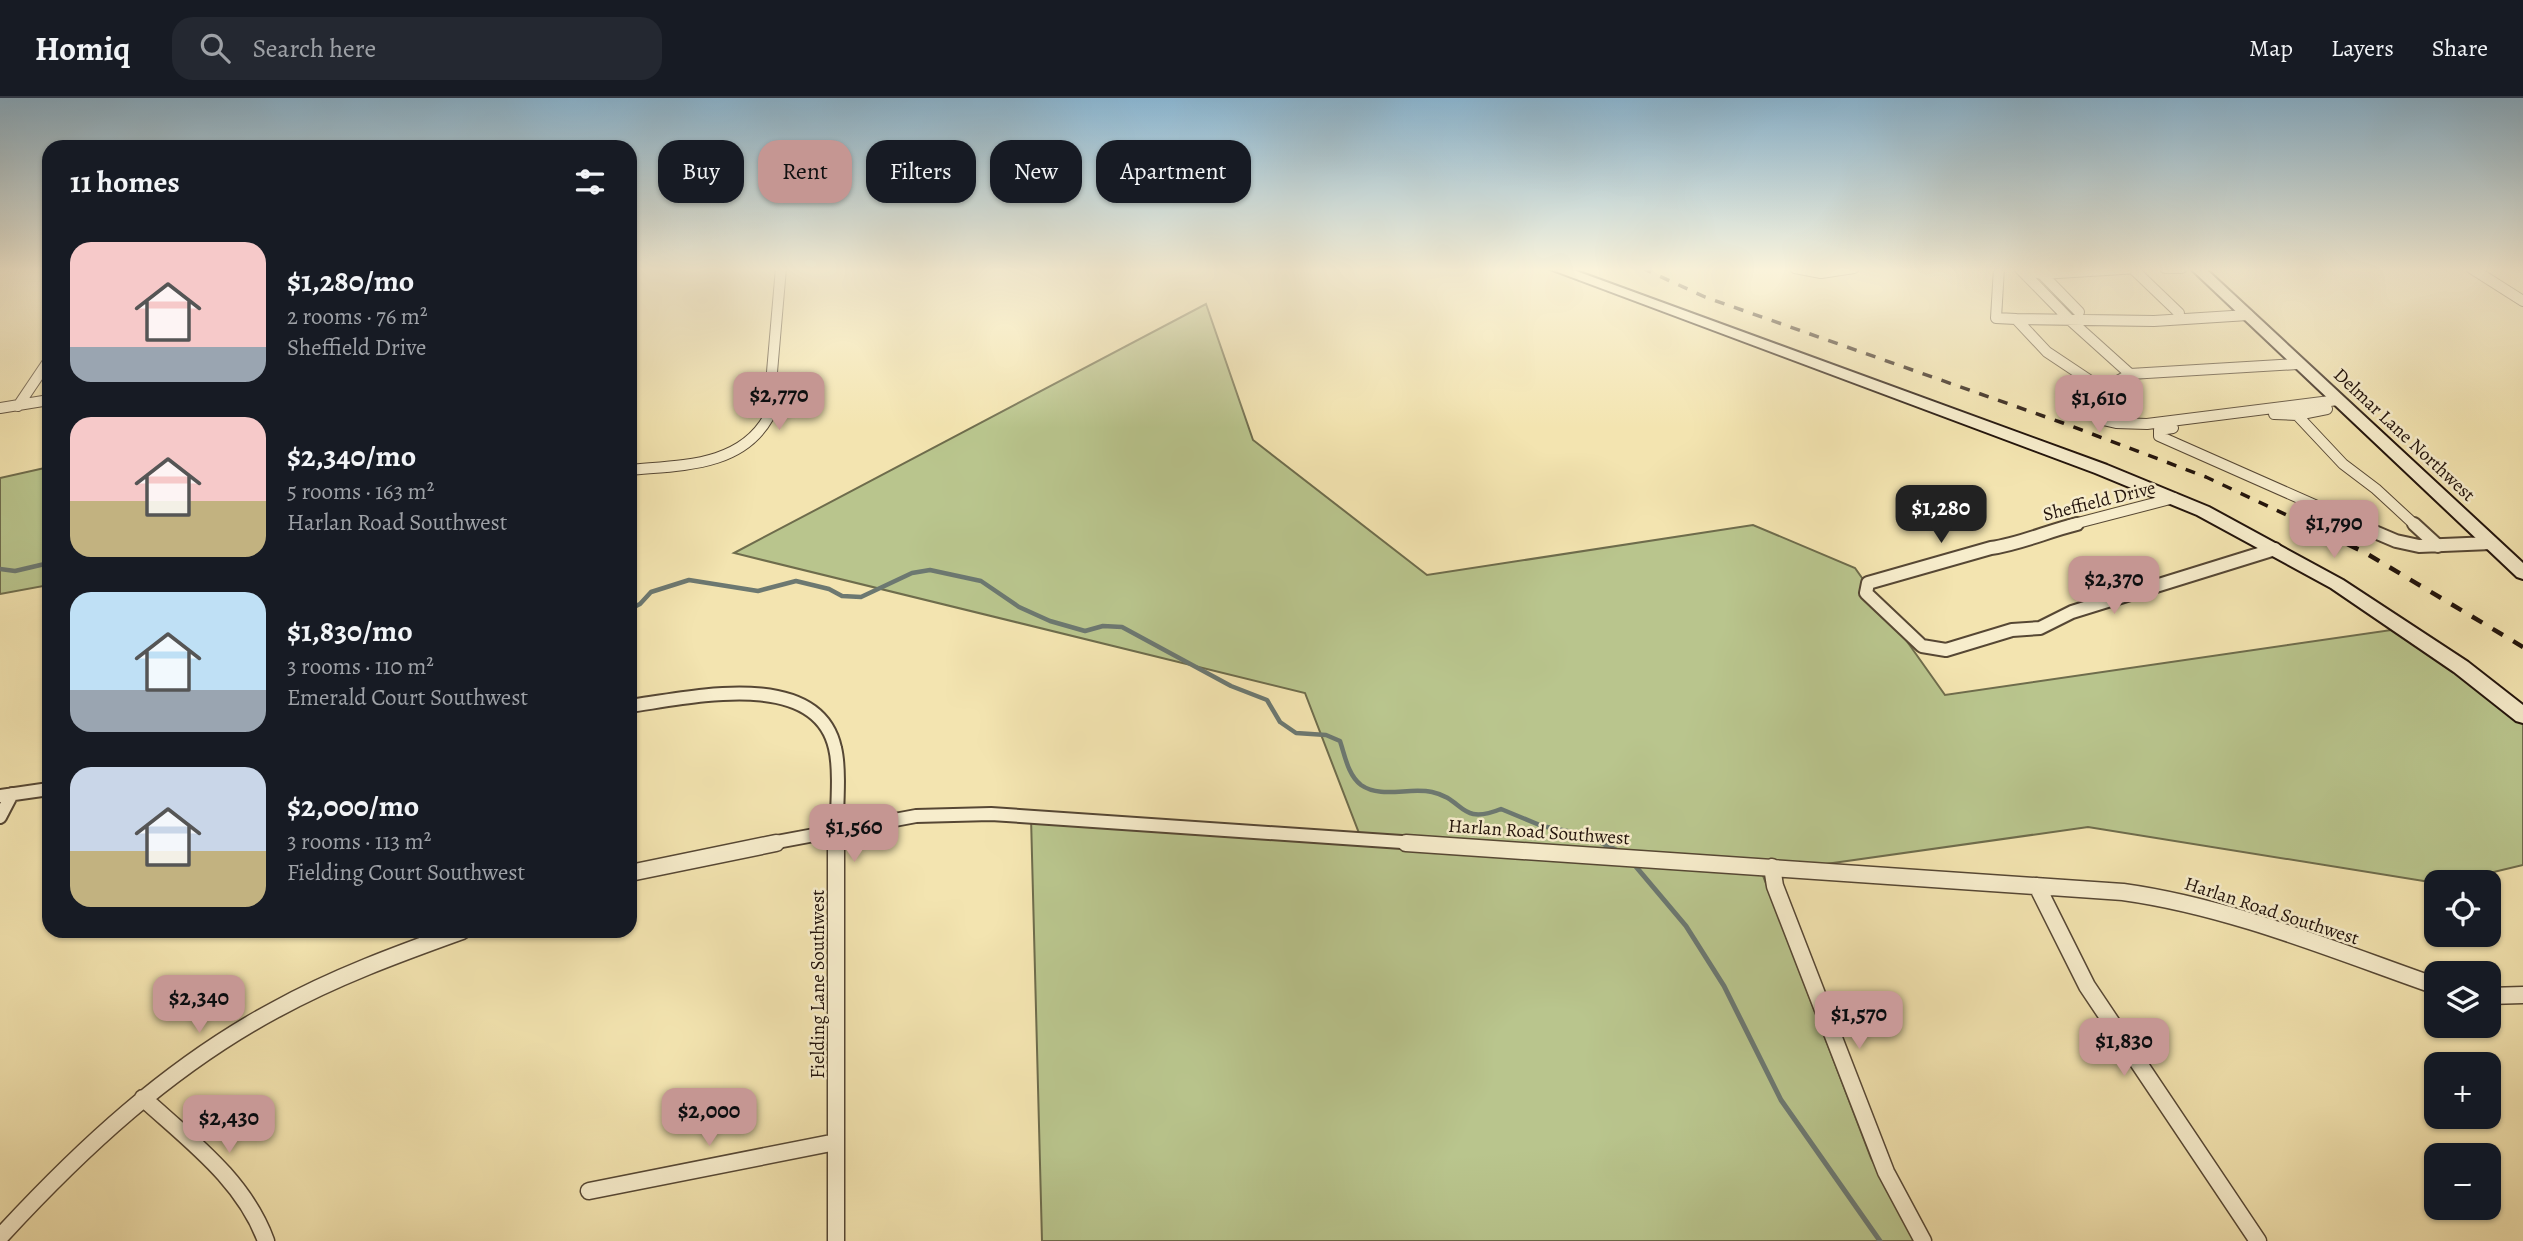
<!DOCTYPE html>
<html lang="en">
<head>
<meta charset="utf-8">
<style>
  :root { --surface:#171b24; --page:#242831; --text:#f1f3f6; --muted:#9ea1a6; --line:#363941; --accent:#c59692 }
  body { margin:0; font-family:Alegreya,serif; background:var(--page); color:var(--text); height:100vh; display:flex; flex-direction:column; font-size:26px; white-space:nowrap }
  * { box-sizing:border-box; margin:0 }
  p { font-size:23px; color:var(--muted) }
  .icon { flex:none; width:38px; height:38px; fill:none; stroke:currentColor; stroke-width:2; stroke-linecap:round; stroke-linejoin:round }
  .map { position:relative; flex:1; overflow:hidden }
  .panel { position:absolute; left:42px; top:42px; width:595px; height:798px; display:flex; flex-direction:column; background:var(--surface); border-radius:21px; box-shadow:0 2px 5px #0004 }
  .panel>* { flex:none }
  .guide { position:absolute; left:658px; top:42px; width:665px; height:63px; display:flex; gap:14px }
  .buttons { position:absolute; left:2424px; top:772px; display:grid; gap:14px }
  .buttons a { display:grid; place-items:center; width:77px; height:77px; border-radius:14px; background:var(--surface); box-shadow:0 2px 5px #0004; font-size:35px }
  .price { position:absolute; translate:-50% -60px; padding:0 16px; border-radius:14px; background:var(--accent); color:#111; font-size:23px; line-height:46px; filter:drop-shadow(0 2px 4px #0008) }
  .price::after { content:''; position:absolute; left:50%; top:42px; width:21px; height:16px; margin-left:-10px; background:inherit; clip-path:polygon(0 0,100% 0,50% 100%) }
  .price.current { background:#222; color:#fff }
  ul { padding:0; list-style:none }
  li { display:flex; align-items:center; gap:21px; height:175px; padding:0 28px }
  li span { display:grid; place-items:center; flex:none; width:196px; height:140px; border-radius:21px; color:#555 }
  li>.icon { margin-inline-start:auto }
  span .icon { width:84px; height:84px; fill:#fffc; stroke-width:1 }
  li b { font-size:30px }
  h2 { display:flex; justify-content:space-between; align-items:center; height:84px; padding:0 28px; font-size:30px }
  .tag { padding:0 24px; border-radius:21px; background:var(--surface); box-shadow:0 2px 5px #0004; font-size:24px; line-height:63px }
  .tag.current { background:var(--accent); color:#111 }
  header { display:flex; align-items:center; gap:42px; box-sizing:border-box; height:98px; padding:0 35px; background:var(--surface); border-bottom:2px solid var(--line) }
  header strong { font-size:33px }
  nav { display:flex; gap:38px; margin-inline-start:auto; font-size:24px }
  .search { width:490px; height:63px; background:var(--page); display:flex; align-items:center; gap:18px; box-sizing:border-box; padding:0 24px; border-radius:21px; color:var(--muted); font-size:26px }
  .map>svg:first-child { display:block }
  .green { fill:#b9c58d; stroke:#6e6c4c; stroke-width:2 }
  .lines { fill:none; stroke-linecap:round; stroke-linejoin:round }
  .stream-far1 { stroke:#6c7871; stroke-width:4.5 }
  .stream { stroke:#6c7871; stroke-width:5 }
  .street-far2-casing { stroke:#564734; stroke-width:12 }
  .street-far1-casing { stroke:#564734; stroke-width:16 }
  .street-casing { stroke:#564734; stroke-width:19 }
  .secondary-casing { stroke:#22130b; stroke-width:4 }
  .street-far2 { stroke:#f7edcc; stroke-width:10 }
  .street-far1 { stroke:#f7edcc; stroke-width:12 }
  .street { stroke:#f7edcc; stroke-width:16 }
  .secondary { fill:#f7edcc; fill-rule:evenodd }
  .rail-far1 { stroke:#22130b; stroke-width:3.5; stroke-dasharray:10 10; stroke-linecap:butt }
  .rail { stroke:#22130b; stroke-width:4.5; stroke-dasharray:12 12; stroke-linecap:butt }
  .labels { text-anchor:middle; stroke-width:5; stroke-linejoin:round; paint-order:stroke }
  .street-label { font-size:19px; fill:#22130b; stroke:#f7edcc }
</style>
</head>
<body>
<header>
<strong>Homiq</strong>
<div class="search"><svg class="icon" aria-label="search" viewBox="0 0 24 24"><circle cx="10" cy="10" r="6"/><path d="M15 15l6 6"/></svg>Search here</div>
<nav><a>Map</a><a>Layers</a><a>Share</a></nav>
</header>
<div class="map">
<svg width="2523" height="1143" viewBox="0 0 2523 1143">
  <rect width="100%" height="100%" fill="#f3e4b0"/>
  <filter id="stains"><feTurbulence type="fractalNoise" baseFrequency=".00286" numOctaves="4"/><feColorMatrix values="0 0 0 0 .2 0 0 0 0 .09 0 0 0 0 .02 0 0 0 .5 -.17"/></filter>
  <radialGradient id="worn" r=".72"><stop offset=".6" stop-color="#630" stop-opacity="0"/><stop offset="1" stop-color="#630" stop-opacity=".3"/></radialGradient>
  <path class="green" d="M1206,206l47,136 174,135 326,-50 102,43 90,127 460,-67 118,94v143l-71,17 -16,1 -348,-56 -326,46 109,285 45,83h-874l-11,-424 331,24 -57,-148 -571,-140z
    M49,369v118l-49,9v-116z"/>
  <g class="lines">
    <path class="stream-far1" d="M0,471l15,2 34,-8
      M630,511l10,-5 11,-12 38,-12 69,11 38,-10 33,8 13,7 19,1 51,-24 18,-3 51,11 38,26 31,14 35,10 18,-5 19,1 109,59 36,14 13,22 16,11 30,2 14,6c5,15 8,34 21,44 20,14 48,2 71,7 33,7 27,34 69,17l41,17 45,9 18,9"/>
    <path class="stream" d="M1602,745l18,9
      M1632,764l54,64 38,60 57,114 99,141"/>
    <g class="street-far2-casing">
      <path id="street-far2" d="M1795,170l26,5 33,-5
        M1999,170l-3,50 20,1
        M2132,170l47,45
        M2165,170h17
        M2471,170l52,33
        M2020,171l22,5 96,-6
        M2021,172l49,50 60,54
        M2040,174l39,40
        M2248,217l-94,6 -138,-2 31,33 51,34 -9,21 1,5 13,8 13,3 31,1 191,-24
        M2098,288l16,-3 16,-9 168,-10
        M18,308l31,-46
        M0,310l49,-8
        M2327,311l-30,6 46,49 33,25 39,36
        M2274,316l23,1
        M2173,330l-14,2v6l201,89
        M630,372c51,-5 110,-3 138,-52l13,-150
        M2070,427l104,-27"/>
    </g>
    <g class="street-far1-casing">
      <path id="street-far1" d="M2077,426c-29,7 -57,20 -86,24l-123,35 -2,10 56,53 24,4 66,-20 28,-2 32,-16 203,-63
        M2356,426l40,17 23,5 72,-3
        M2414,426l24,22
        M630,608c58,-8 187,-39 205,42 6,24 1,70 1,96
        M0,698l49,-7
        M0,719l12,-23
        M766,746l150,-28 75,-2 440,30"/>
    </g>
    <g class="street-casing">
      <path id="street" d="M836,745v398
        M1406,745l717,49c108,15 210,58 313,94
        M1772,769l3,19 111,286 37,69
        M630,775l146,-30
        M2037,788l50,100 171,255
        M2488,898l35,-1
        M143,1000c46,42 101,82 123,143
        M589,1093l247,-49
        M0,1139c81,-88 169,-170 275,-227 60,-33 123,-56 187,-79"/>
    </g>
    <g class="secondary-casing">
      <path id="secondary" d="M1547,170h21l539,197 102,42 134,73 125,82 55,43v18l-7,-2 -62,-49 -123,-84 -134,-73 -102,-42z
        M2190,170h15l318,295v16l-6,-2z"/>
    </g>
    <use href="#street-far2" class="street-far2"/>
    <use href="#street-far1" class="street-far1"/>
    <use href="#street" class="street"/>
    <use href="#secondary" class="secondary"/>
    <path class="rail-far1" d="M1642,170l63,29 358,126 143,54 102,48"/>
    <path class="rail" d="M2304,426l60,28 159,95"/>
  </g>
  <linearGradient id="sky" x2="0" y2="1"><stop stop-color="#8ab7d4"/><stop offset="0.52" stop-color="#faf3db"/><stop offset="1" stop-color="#faf3db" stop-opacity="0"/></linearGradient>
  <rect width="2523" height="330" fill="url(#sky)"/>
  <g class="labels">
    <g class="street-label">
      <text transform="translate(2405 336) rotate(43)" y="7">Delmar Lane Northwest</text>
      <text transform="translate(2099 402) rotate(-14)" y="7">Sheffield Drive</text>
      <text transform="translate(1539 733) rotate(4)" y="7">Harlan Road Southwest</text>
      <text transform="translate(2272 812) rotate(18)" y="7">Harlan Road Southwest</text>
      <text transform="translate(817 886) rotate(-90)" y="7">Fielding Lane Southwest</text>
    </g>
  </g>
  <rect width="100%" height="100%" filter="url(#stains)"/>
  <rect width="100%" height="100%" fill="url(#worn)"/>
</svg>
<div class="buttons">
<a><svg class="icon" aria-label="locate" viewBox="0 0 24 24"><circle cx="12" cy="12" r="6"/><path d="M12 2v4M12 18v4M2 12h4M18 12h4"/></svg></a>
<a><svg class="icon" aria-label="layers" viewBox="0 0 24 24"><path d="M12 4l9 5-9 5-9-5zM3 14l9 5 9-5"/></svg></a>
<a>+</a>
<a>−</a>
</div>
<b class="price" style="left:779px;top:334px">$2,770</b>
<b class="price" style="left:2099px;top:337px">$1,610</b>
<b class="price current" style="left:1941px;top:447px">$1,280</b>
<b class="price" style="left:2334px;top:462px">$1,790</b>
<b class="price" style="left:2114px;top:518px">$2,370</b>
<b class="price" style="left:854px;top:766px">$1,560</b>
<b class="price" style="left:199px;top:937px">$2,340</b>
<b class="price" style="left:1859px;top:953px">$1,570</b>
<b class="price" style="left:2124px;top:980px">$1,830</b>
<b class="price" style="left:709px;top:1050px">$2,000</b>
<b class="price" style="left:229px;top:1057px">$2,430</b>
<div class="guide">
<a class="tag">Buy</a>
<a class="tag current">Rent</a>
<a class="tag">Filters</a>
<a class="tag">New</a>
<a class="tag">Apartment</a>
</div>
<section class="panel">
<h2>11 homes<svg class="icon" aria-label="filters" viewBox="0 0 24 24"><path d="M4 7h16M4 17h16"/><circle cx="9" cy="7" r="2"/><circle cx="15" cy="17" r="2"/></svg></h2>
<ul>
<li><span style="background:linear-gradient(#f6c9c9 75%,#9aa5b1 0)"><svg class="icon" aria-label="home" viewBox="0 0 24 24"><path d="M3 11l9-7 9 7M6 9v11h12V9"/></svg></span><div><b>$1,280/mo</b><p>2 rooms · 76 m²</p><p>Sheffield Drive</p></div></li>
<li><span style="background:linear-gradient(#f6c9c9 60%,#c2b280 0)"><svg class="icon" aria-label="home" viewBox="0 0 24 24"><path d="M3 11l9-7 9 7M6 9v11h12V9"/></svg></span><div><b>$2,340/mo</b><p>5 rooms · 163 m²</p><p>Harlan Road Southwest</p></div></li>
<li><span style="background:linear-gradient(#bfe0f5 70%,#9aa5b1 0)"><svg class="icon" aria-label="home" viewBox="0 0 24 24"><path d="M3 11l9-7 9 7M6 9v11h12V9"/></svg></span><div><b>$1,830/mo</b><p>3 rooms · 110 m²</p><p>Emerald Court Southwest</p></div></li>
<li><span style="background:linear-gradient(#c9d6e8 60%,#c2b280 0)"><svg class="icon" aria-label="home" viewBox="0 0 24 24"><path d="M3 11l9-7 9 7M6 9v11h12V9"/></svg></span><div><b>$2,000/mo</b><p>3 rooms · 113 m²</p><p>Fielding Court Southwest</p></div></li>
</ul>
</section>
</div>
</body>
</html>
